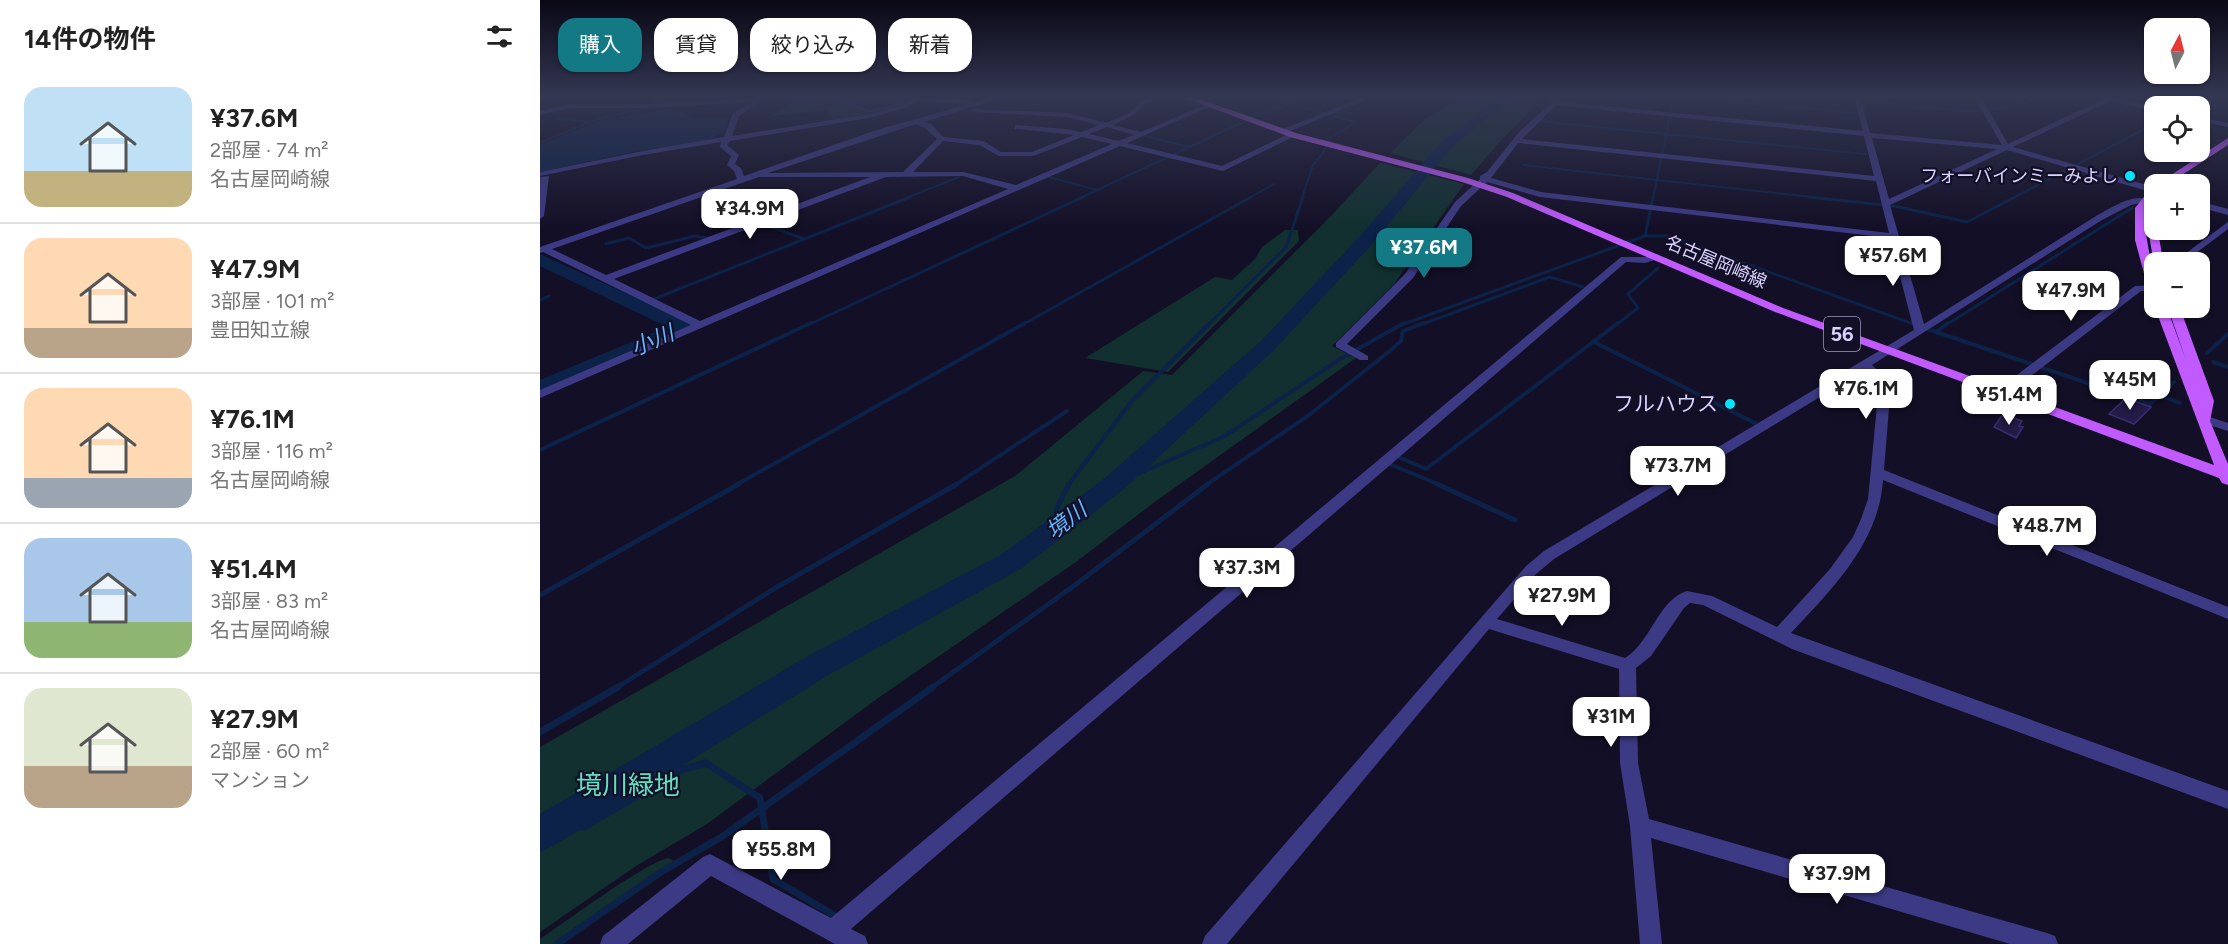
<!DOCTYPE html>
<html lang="ja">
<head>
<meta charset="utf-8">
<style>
  :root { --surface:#fff; --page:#f6f6f6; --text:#222; --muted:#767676; --line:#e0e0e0; --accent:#137a85 }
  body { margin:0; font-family:Figtree,"Noto Sans JP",sans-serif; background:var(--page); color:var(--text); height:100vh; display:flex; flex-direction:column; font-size:22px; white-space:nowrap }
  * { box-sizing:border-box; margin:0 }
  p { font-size:20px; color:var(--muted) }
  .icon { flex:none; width:33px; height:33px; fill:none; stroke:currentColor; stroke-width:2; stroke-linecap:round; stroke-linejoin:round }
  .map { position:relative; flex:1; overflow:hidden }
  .panel { display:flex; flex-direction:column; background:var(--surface); width:540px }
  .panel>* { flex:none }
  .hud { position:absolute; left:18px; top:18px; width:570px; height:54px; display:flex; gap:12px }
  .needle { width:39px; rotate:7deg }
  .buttons { position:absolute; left:1604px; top:18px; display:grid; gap:12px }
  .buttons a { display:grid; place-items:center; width:66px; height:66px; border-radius:12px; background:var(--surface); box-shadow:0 2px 4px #0004; font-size:30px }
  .price { position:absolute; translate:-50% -51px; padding:0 14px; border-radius:12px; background:#fff; color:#222; font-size:20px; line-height:39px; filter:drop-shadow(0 2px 3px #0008) }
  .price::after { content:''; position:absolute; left:50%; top:36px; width:18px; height:14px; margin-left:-9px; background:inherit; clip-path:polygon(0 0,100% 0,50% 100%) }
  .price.active { background:var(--accent); color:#fff }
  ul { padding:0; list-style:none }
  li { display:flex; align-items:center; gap:18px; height:150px; padding:0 24px }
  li+li { border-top:2px solid var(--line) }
  li span { display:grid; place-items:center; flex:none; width:168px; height:120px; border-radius:18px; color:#555 }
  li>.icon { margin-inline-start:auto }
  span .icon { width:72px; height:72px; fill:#fffc; stroke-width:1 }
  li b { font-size:26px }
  h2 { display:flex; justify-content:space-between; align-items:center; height:72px; padding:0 24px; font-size:26px }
  .pill { padding:0 21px; border-radius:18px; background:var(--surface); box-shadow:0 2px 4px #0004; font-size:21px; line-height:54px }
  .pill.active { background:var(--accent); color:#fff }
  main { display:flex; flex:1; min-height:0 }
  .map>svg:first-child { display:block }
  .green { fill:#12302f }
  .water { fill:#0c2248 }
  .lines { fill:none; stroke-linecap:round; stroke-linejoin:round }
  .stream-far4 { stroke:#0c2248; stroke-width:2 }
  .stream-far3 { stroke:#0c2248; stroke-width:3 }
  .stream-far2 { stroke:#0c2248; stroke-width:4 }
  .stream-far1 { stroke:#0c2248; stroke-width:5 }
  .stream { stroke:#0c2248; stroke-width:7 }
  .river { fill:#0c2248; fill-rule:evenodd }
  .building { fill:#241b47; stroke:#3b2d73; stroke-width:1.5 }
  .minor { fill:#3d3a85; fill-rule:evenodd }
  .major { fill:#c25bff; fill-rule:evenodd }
  .poi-dot { fill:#00e5ff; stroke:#130f26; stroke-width:2 }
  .labels { text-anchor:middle; stroke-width:4.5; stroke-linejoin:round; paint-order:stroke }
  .far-poi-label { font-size:18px; fill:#d9d4ff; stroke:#130f26; text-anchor:end }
  .far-street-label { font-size:18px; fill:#d9d4ff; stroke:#130f26 }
  .shield { fill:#130f26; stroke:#9e99be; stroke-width:1.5 }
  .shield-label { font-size:20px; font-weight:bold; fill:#d9d4ff }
  .poi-label { font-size:21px; fill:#d9d4ff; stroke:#130f26; text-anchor:end }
  .water-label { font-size:22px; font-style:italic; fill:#62b6ff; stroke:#130f26 }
  .near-park-label { font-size:26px; fill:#5fe0c0; stroke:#130f26 }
</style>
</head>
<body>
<main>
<section class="panel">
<h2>14件の物件<svg class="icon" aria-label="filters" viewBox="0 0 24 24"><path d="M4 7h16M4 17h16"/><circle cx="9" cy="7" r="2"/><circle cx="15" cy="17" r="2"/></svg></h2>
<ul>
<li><span style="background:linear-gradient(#bfe0f5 70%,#c2b280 0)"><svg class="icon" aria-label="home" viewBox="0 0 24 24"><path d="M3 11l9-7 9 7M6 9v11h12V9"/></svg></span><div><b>¥37.6M</b><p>2部屋 · 74 m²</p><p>名古屋岡崎線</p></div></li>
<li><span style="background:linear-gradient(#ffd9b3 75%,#b9a48a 0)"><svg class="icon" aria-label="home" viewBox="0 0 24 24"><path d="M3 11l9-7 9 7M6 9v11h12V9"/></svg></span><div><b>¥47.9M</b><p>3部屋 · 101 m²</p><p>豊田知立線</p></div></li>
<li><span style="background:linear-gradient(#ffd9b3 75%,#9aa5b1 0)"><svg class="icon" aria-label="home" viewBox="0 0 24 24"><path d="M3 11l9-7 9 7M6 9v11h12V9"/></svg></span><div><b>¥76.1M</b><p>3部屋 · 116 m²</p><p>名古屋岡崎線</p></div></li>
<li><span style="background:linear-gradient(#a9c7e8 70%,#8fb573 0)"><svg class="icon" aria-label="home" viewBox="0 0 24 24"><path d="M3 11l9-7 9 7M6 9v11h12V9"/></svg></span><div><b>¥51.4M</b><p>3部屋 · 83 m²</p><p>名古屋岡崎線</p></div></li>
<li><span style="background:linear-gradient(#dfe7d0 65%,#b9a48a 0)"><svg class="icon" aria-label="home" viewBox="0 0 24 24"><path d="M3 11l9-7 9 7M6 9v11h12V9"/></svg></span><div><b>¥27.9M</b><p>2部屋 · 60 m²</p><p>マンション</p></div></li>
</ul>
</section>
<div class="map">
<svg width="1688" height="944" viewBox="0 0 1688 944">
  <rect width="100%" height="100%" fill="#130f26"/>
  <path class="green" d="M276,97h97l1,2 -9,7 -72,14 -6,-10 -55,6 23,-16z
    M925,97h80l-42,41 -32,37 -81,-22 35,-34z
    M840,163l84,21 -70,100 -62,62 24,12 -204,146 -76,58 -195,134 -174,128 -71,42 -96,66v-185l475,-271 128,-105 29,4 158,-158z
    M745,230h13l1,11 -131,131 -83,-14 130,-81 17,3 23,-21 7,-12z
    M129,858l5,3 -121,83h-13v-5c24,-16 107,-78 129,-81z"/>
  <path class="water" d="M136,109l17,9 35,1 -1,8 -6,7 -19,9 -59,7 -103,22v-27l63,-26z"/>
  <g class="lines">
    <path class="stream-far4" d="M727,97l88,25 -26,17 -6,14 -10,12 -11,33
      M1139,97l175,16
      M1646,106l18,-9
      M0,107l10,2
      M12,111l8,3 -2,5 32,3
      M1326,111l-3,-11c55,5 123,23 175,-3
      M997,121l329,33
      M605,136l44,11
      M0,143l57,-24 43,-9 27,-13
      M983,165l134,15
      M509,177l48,13
      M1117,180l165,18
      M366,198l53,-21
      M540,198l176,-82 52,-19
      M709,198l25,-14
      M1113,198l21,-101
      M1473,198l141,-74"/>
    <path class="stream-far3" d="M1269,197l85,9 73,16 48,-25
      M219,222l45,17
      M1105,236l8,-39
      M66,244l23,-6 17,10 49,-12 13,2
      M0,300l9,-4
      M99,305l271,-108
      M268,325l275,-128
      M482,325l229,-128
      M668,325l78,-78 17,-50
      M861,325l244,-89h22l16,5 233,84
      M880,325l130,-48 33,10
      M1076,325l22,-17 -10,-14 30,-26
      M1406,325l186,-117"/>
    <path class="stream-far2" d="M1372,323l24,9 12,-9
      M1396,332l214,72 24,-22
      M1054,342l161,81
      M1667,353l21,-19
      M1673,362l15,5
      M1619,395l21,8
      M0,450l271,-127
      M856,456l30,13 192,-146
      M847,463l53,22
      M574,484l109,-47 117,-78 64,-36
      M196,485l289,-162
      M415,485l112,-74
      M528,485l64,-84 78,-78
      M666,485l103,-70 82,-65 10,-9 2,-10 21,-8"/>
    <path class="stream-far1" d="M897,484l78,36
      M515,529l2,-22 12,-23
      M0,595l199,-111
      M76,688l161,-101 180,-103
      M391,688l144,-103 133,-101"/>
    <path class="stream" d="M0,732l78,-45
      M15,825l29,2 99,-58 23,-6 54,35 13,81 66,39
      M17,944l101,-70 65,-38 210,-149"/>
    <path class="river" d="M958,97h15l-62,51 -78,95 -98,106 -152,141 -101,78 -192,106 -277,172 -13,6v-38l268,-158 194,-102 103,-76 156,-137 100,-106 80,-93z
      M0,254l151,69 3,4 -3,4 -151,64v-15l127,-53 -127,-61z"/>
  </g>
  <path class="building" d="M330,97h22l8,7 -31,8 -25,-11z
    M1586,398l25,9 -17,17 -25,-10z
    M1463,414l19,7 -3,5 4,1 -7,11 -22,-11z"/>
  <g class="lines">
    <path class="minor" d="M376,97l54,3 3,3 20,-6h11l-80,25 7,2 12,13 41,4 17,11h31l42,-17 -56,-6h-3v-4l51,4 15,3 18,-7 -32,-8 -93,-5 -2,-1v-2l95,4 39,10 25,-11 9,-10 14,-5h11l-21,7 -9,10 -22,11 28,7 68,-29 2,3 -84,37 95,23 68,-33 7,2 -74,36 -103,-25 -580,252v-8l151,-65 -148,-73 -3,1v-6l197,-68 -3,-8 -7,-6 4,-9 -11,-9 1,-5 -78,13 -103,21v-4l103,-21 81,-14 9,-24 19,-11 -107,6h-74l-31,7v-4l31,-7h74l117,-6 -2,4 -21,14 -7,20 137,-22 35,-9zM378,101l51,3 -92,26 -133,46 -3,-8 -6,-4 4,-9 -12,-10 3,-4 139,-23 39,-11zM376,124l9,4 12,11 -34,33 -135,1zM567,127l27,8 -16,6 -29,-7zM542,137l30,7 -96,41 -53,-13h-50l30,-31 36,4 20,11h34zM423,176l45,13 -308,132 -86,-42 272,-102zM219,177h111l-264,98 -54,-26z
      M823,97h10l-88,36 -7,-2z
      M1017,97h7l-4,5 303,29 -9,-34h6l10,36 132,12 -28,-48h7l27,47 96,-45 -1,-2h14l37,10v4l-43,-10 -98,46 141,40v6l-147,-43 -117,55 34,119 172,-108c14,-7 39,-25 54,-15l-19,4 -29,15 -230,145 19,18 -7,87 344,137v12l-345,-139c-4,63 -51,109 -92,153l437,158v18l-436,-160 -89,-44 -13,-2 -6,5 -33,48 -15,12 2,95 11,56 398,114 8,3 3,8h-48l-359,-106 11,106h-22l-10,-118 -10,-63 -1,-94 -130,-40 -262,315h-25l3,-8 321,-370 18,-15 370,-221 -24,-92 -350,-41 -53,-15 -26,24 -48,72 -66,66 21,12v4h-8l-24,-13v-4l69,-69 50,-72 25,-23v-3l7,-4 32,-40zM1016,105l308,31 10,40 -352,-37zM1332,138l125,11 -108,50zM978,143l358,38 13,52 -348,-41 -50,-14zM1324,370l15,14 -11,115 -7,20 -8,18 -23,32 -53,58 -65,-31 -25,-5c-29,9 -36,51 -62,67l-128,-39 39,-45 18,-15z
      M1659,117l29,6v4l-29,-6z
      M9,176l-5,40 -4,3v-42z
      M1659,201l29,8v6l-29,-8z
      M1688,222v7l-44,33h-10z
      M1115,254l3,1v4l-13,4 -19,-1 -775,667 14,7 3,8h-33l-124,-68 -83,68h-28l3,-8 100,-79 7,-3 121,64 790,-661h24z
      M1614,285v6h-13l-136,105h-8l-2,-3 2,-3 138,-104z
      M1664,415l24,8v8l-28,-9 -2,-3 2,-3z"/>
    <path class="major" d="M642,97h12l102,36 172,45 45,15 270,115 431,157 -59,-157h12l19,52 -18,-52h12l34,93 -4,20 18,43v21l-6,-2 -3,-5 -444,-166 -268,-115 -45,-15 -172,-45z
      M1688,138v7l-60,39h-11z
      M1614,187c0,13 -9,15 -9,25 -1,28 9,52 9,79l-6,-3 -13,-48v-32l16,-20z
      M1610,209l4,2v19h4l5,32 -9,2 -9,-52z"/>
  </g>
  <linearGradient id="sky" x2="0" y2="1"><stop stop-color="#0a0815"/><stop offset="0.42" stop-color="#333752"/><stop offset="1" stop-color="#333752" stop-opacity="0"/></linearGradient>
  <rect width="1688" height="229" fill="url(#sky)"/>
  <g class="poi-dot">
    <circle cx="1590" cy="176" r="6"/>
    <circle cx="1190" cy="404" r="6"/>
  </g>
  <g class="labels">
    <g class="far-poi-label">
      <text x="1578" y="182">フォーバインミーみよし</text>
    </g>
    <g class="far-street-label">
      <text transform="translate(1176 262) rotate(23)" y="6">名古屋岡崎線</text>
    </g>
    <rect class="shield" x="1284" y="317" width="36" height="34" rx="4.5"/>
    <g class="shield-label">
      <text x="1302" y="341">56</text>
    </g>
    <g class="poi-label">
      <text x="1178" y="411">フルハウス</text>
    </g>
    <g class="water-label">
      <text transform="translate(112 340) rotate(-23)" y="8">小川</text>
      <text transform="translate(526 520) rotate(-37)" y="8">境川</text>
    </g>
    <g class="near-park-label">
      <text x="88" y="794">境川緑地</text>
    </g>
  </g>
</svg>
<div class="buttons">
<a><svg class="needle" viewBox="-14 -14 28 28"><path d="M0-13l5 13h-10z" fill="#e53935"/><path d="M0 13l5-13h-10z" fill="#767676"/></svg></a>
<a><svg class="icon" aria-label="locate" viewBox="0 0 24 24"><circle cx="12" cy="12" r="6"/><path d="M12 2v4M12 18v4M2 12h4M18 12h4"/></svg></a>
<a>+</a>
<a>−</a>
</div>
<b class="price" style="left:210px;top:240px">¥34.9M</b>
<b class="price active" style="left:884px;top:279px">¥37.6M</b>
<b class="price" style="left:1353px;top:287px">¥57.6M</b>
<b class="price" style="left:1531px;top:322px">¥47.9M</b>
<b class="price" style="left:1590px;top:411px">¥45M</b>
<b class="price" style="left:1326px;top:420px">¥76.1M</b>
<b class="price" style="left:1469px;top:426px">¥51.4M</b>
<b class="price" style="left:1138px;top:497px">¥73.7M</b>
<b class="price" style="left:1507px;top:557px">¥48.7M</b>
<b class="price" style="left:707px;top:599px">¥37.3M</b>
<b class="price" style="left:1022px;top:627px">¥27.9M</b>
<b class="price" style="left:1071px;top:748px">¥31M</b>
<b class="price" style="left:241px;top:881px">¥55.8M</b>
<b class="price" style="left:1297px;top:905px">¥37.9M</b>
<div class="hud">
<a class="pill active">購入</a>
<a class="pill">賃貸</a>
<a class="pill">絞り込み</a>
<a class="pill">新着</a>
</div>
</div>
</main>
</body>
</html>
